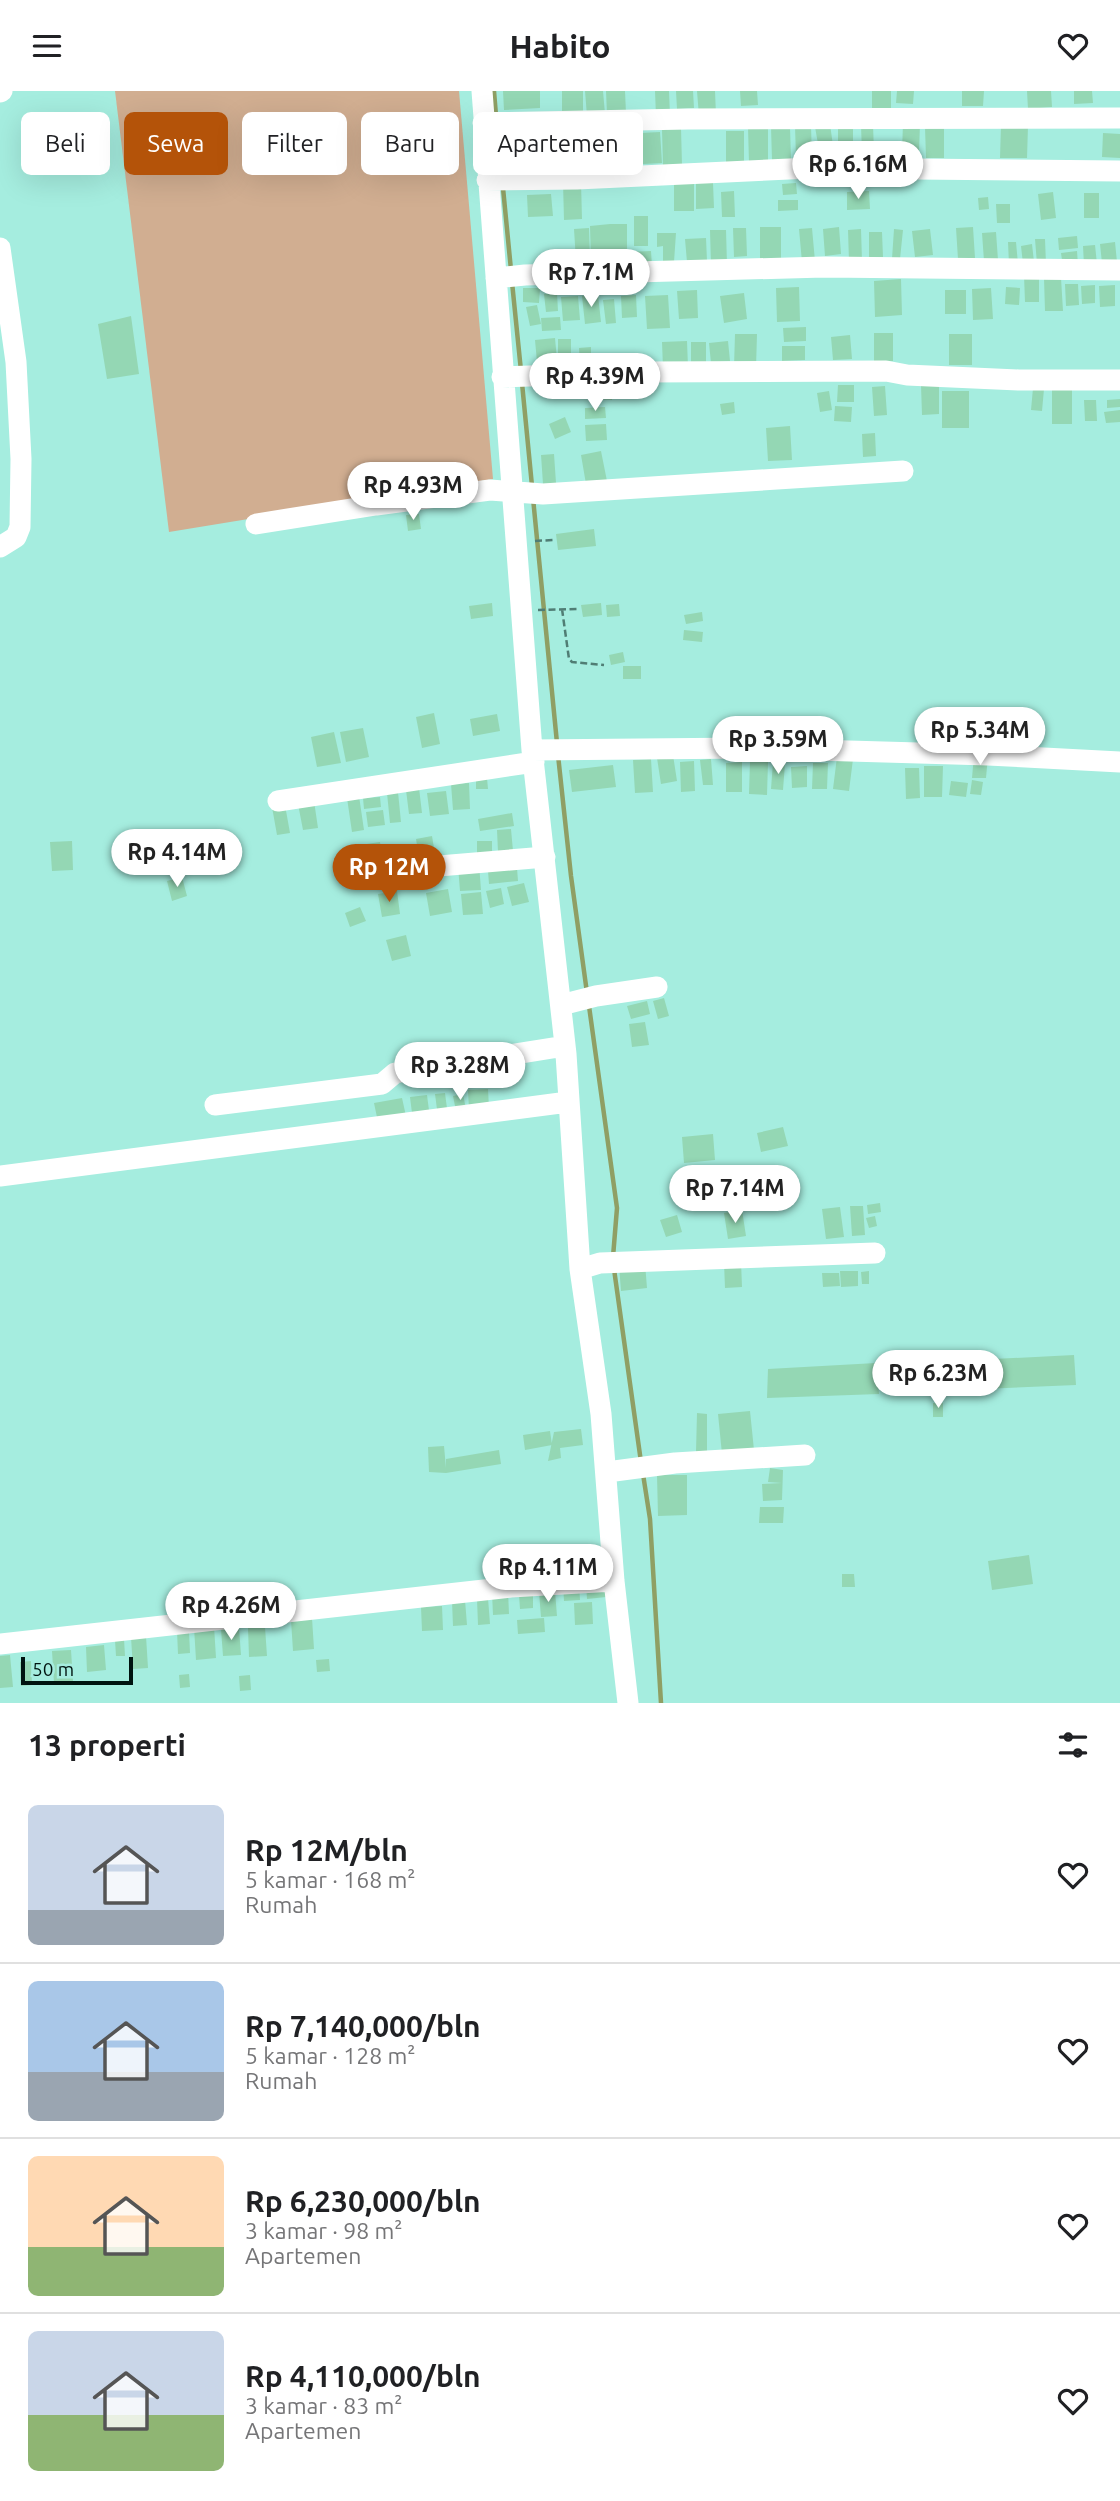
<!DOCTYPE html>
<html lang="id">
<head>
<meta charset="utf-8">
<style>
  :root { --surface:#fff; --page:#f2f2f2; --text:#202124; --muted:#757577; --line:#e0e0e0; --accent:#b45309 }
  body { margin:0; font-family:Ubuntu,sans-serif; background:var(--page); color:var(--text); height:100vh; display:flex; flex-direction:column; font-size:26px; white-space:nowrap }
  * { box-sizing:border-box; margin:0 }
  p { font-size:23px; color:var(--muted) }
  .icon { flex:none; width:38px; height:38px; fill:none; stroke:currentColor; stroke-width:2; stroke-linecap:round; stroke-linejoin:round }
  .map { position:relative; height:1612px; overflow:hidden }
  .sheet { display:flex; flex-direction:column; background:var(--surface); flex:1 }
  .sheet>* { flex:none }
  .banner { position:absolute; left:21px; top:21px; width:700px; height:63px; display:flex; gap:14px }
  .scale { position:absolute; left:21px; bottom:18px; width:112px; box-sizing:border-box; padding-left:7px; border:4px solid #001410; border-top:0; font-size:19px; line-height:24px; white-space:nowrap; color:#001410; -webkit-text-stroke:5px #a5eddf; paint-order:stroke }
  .price { position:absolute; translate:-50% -60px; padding:0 16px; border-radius:24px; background:#fff; color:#222; font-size:23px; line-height:46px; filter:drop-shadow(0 2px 4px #0008) }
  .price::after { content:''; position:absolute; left:50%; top:42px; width:21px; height:16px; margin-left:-10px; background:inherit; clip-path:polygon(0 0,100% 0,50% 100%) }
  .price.selected { background:var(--accent); color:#fff }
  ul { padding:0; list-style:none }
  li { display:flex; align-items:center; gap:21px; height:175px; padding:0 28px }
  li+li { border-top:2px solid var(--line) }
  li span { display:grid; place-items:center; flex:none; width:196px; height:140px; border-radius:10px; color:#555 }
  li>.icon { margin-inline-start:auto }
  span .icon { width:84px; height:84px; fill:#fffc; stroke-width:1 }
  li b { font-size:30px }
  h2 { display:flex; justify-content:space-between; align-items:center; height:84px; padding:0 28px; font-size:30px }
  .tag { padding:0 24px; border-radius:10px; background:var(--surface); box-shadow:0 7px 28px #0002; font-size:24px; line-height:63px }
  .tag.selected { background:var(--accent); color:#fff }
  header { display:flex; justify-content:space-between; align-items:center; height:91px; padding:0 28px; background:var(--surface); font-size:32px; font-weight:700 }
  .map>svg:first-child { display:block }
  .green { fill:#d1ae91 }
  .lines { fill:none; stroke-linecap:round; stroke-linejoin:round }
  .stream { stroke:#8f9f64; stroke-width:4.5 }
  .building { fill:#94d7b4 }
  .path { stroke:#507d74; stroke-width:2.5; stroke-dasharray:7 3.5; stroke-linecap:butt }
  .minor { stroke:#fff; stroke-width:21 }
</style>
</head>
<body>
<header><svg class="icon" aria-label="menu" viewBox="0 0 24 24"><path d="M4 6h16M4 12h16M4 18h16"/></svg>Habito<svg class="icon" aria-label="heart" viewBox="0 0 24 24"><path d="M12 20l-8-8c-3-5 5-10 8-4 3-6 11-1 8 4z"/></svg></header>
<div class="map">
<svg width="1120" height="1612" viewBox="0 0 1120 1612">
  <rect width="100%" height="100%" fill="#a5eddf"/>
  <path class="green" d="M115,0h344l34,388 -324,53z"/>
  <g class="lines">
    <path class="stream" d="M494,0l2,25
      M497,37l4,44
      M503,97l8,82
      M512,191l9,89
      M522,292l10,103
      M533,407l24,245
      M558,664l13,121 16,117
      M589,915l28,202 -4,49
      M614,1178l27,193
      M643,1383l7,45 11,184"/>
  </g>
  <path class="building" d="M503,0h37v17l-36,2z
    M562,0h21v24l-21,1z
    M585,0h18l2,23 -18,2z
    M606,0h19l1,22 -19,1z
    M655,0h14l1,25h-14z
    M676,0h17l1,17 -17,1z
    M697,0h18l1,24 -17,1z
    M740,0h17l1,14 -17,1z
    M872,0h19v17h-19z
    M897,0h17l-1,13 -17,-1z
    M962,0h22l-1,15h-21z
    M1027,0h24l1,16 -24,2z
    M1074,0h18l1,12 -19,1z
    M903,32h17l-1,30 -17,-1z
    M830,33l4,29 -14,2 -5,-28z
    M873,34l1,27h-12l-1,-26z
    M1001,34l27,1 -1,32h-27z
    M795,35h16l1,31h-16z
    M838,35h15v26l-15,1z
    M748,36h20v35l-19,1z
    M771,36h19l1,33h-19z
    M925,36h19v31h-18z
    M681,37l1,37 -19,1 -1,-37z
    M596,39l1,35h-21l-1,-34z
    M726,40h18v32l-18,1z
    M660,41l2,31 -19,1 -2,-31z
    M1103,42l17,1v24l-18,-1z
    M553,43h20l2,41 -20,1z
    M637,46l2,29 -19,1 -2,-29z
    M536,47l2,37 -17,1 -2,-27 -17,1 -1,-11z
    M674,90h20v30h-20z
    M563,91h18l1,37 -18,1z
    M696,92h17l1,25 -18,1z
    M796,92l1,11 -14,1 -1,-11z
    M734,100l1,26h-13l-1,-25z
    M869,100l1,18 -23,1v-18z
    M1053,101l3,26 -15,2 -3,-26z
    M1084,102h15v25h-15z
    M551,103l2,22 -25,1 -1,-22z
    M988,106l1,12 -10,1 -1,-12z
    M778,109h20v10l-20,1z
    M996,113h14v19h-13z
    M634,125h14v30h-14z
    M610,133h17v28l24,-1 1,15 -23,1 -1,-8 -37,1 -1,-34z
    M760,136h21v32h-21z
    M839,136l2,27 -16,2 -2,-27z
    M973,136l2,31 -17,1 -2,-31z
    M589,137l1,32 -14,1 -2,-32z
    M733,137h13l1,28 -13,1z
    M812,137l3,33 -13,1 -3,-33z
    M861,138l1,32h-13l-1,-31z
    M894,138l9,1 -3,29h-8z
    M930,138l3,26 -18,2 -3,-26z
    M710,139h16l1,34h-16z
    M869,141h13l1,25 -14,1z
    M996,141l2,28 -14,1 -2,-28z
    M657,142h19l-2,29 -11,1v-17l-6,1z
    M1077,145l1,12 -19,2 -1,-12z
    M706,147l1,23 -20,1 -2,-23z
    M1035,148h10l1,25h-9z
    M1008,151h8l2,22h-9z
    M1115,151l2,20 -15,1 -2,-19z
    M1032,153l2,18 -11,2 -2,-18z
    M1095,154l2,19 -13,1 -1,-19z
    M1077,160l1,14 -15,2 -2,-14z
    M1039,183v28h-14l-1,-27z
    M1044,187h17l2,33h-18z
    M901,188l1,36 -27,2 -1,-36z
    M1065,193h13l1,21 -13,1z
    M1095,194v18l-13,1 -1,-18z
    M1115,194v21l-15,1 -1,-21z
    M799,196l1,34 -23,1 -1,-34z
    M1006,196l14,1 -1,17 -14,-1z
    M523,197h17l-1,15 -16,-1z
    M991,197l2,31 -20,1 -1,-31z
    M697,199l1,28 -19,1 -2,-28z
    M945,199h21v24h-21z
    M557,202l1,18 -12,1 -2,-18z
    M744,202l3,26 -23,4 -4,-27z
    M598,204l3,27 -16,2 -3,-28z
    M636,204l1,22 -15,1 -1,-22z
    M668,204l2,33 -23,1 -2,-33z
    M578,205l2,24 -17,1 -2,-24z
    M614,208l2,24 -10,1 -3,-24z
    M537,214l4,19 -11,2 -4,-19z
    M131,225l8,58 -32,5 -9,-55z
    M560,226l1,13 -19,1 -1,-13z
    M806,236v14l-22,1 -1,-14z
    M874,242h19v28h-19z
    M735,243h22l-1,34 -22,-1z
    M949,243h23v31h-23z
    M850,244l2,24 -19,1 -2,-23z
    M555,247l3,33 -20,2 -3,-33z
    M558,248h13v19h-13z
    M687,250l1,26 -25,1 -1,-26z
    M728,250l2,20 -19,2 -2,-20z
    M691,251h15v25l-15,1z
    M782,255h23v14l-23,1z
    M591,256v18l-11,1 -1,-18z
    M838,294h16v17h-17z
    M921,294h18v29l-17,1z
    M596,295h17l-1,14 -16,-1z
    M885,295l2,29 -13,1 -2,-29z
    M1033,297l11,1 -2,22 -11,-1z
    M1072,298v35h-20v-34z
    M829,300l3,19 -12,2 -3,-19z
    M942,300h27v37h-27z
    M1120,308v8l-13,1v-8z
    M1084,309h12l1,21h-12z
    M734,311l1,11 -13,2 -2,-11z
    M835,315l17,1 -1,15 -17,-1z
    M605,316l1,11 -21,1v-11z
    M1120,319v12l-14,1 -2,-11z
    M565,326l6,15 -16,7 -6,-15z
    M606,333l1,16 -21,1 -1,-16z
    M790,335l2,34 -24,1 -2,-33z
    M875,342l1,23 -13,1 -1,-23z
    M601,360l6,30 -21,3 -5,-29z
    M554,363l2,29 -13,1 -2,-29z
    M419,423l2,15 -13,2 -2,-16z
    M594,438l2,17 -38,4 -2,-16z
    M492,512l1,13 -22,3 -2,-13z
    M601,512l1,12 -19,2 -2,-12z
    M619,513l1,12 -13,1 -1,-12z
    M702,521l1,9 -17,3 -2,-9z
    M684,539l19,2 -1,10 -19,-2z
    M623,561l2,10 -14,3 -2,-10z
    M623,575h18v13h-18z
    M434,622l6,31 -18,4 -6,-31z
    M497,623l3,17 -27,5 -3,-17z
    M363,637l6,29 -23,5 -6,-30z
    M334,641l7,31 -24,4 -6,-30z
    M673,664l4,26 -16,3 -4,-26z
    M974,664l14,1 -2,22h-14z
    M837,666l16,2 -4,32 -16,-2z
    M651,668l2,33 -18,1 -2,-33z
    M711,668l2,26h-10l-3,-25z
    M694,670l1,30 -14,1 -1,-30z
    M750,670l18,1 -1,33 -18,-1z
    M742,671v30h-16v-29z
    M773,671l12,1 -2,27 -12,-1z
    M813,672h15l-1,26h-15z
    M613,674l3,22 -44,5 -3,-22z
    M807,675v21l-15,1 -1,-21z
    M924,675h19l-1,31h-18z
    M905,677h14l1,30 -14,1z
    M476,687h11l1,11h-12z
    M972,689l11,2 -2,13 -11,-1z
    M951,690l17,2 -2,14 -17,-2z
    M469,692l1,26 -17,1 -2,-26z
    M419,697l3,25 -13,1 -3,-24z
    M446,700l3,23 -19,2 -3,-23z
    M398,701l3,30 -11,1 -3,-30z
    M359,705l5,34 -12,2 -5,-34z
    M380,706l1,10 -17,2 -1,-11z
    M314,710l4,27 -15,2 -5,-26z
    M285,714l5,28 -13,2 -5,-28z
    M383,719l2,15 -17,2 -2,-15z
    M512,722l2,13 -34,5 -2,-12z
    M511,738l2,22 -15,1 -1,-22z
    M432,745l3,18 -16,3 -3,-18z
    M72,750l1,29 -21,1 -2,-29z
    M477,750h15v16h-15z
    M380,751l5,31 -20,3 -5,-31z
    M479,773l2,26 -21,1 -2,-25z
    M517,777l1,13 -29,3 -1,-13z
    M182,786l5,19 -15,5 -5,-20z
    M524,792l5,19 -17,4 -5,-19z
    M501,797l3,16 -14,4 -4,-17z
    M448,798l4,23 -22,4 -4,-23z
    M397,800l3,23 -18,3 -4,-23z
    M481,801l2,22 -20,1 -2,-21z
    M360,816l6,14 -16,6 -5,-14z
    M406,844l5,21 -19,5 -6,-21z
    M664,907l5,18 -11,3 -5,-18z
    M647,910l3,13 -19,5 -4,-13z
    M645,931l4,23 -17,2 -3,-23z
    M488,998l1,19 -20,2 -1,-20z
    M445,1002l3,23 -10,1 -3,-23z
    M463,1003l3,15 -10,2 -3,-15z
    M427,1004l3,23 -17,3 -3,-24z
    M402,1007l4,18 -28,6 -4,-19z
    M783,1036l5,19 -27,6 -4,-19z
    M713,1043l2,26 -31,3 -2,-26z
    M707,1089l2,21 -31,3 -2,-22z
    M880,1112l1,9 -13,2 -1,-9z
    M850,1115h13l2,29 -13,1z
    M840,1116l4,30 -18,2 -4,-30z
    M742,1119l4,26 -18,3 -4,-26z
    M677,1124l5,17 -16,5 -6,-17z
    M875,1125l2,10 -8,2 -3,-10z
    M741,1170l1,26 -17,1 -1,-26z
    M645,1172l2,25 -26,3 -2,-26z
    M840,1180h18v15l-17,1z
    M869,1180v13h-7l-1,-12z
    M822,1182h17l1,13 -17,1z
    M1074,1264l2,30 -142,6v-29z
    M909,1271h21v29h-21z
    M876,1272l3,31 -112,4 1,-29z
    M882,1272h21v28h-22z
    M933,1312h10v14h-10z
    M750,1320l4,39 -32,4 -4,-40z
    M697,1322l10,1v38h-11z
    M581,1338l2,16 -23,3 1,10 -13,3 6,-29z
    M550,1340l2,14 -27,5 -2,-15z
    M444,1355l2,22v-9l53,-9 2,14 -55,9 -17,-1 -1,-25z
    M770,1377l13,2 -1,30 -19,1 -1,-17 20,-1 -14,-1z
    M657,1384h30v40l-29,1z
    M760,1416h24l-1,16h-24z
    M1029,1464l4,29 -41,6 -4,-29z
    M842,1483h12l1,13h-13z
    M605,1491l1,15 -19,2 -1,-15z
    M579,1493l1,16 -16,1 -1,-16z
    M508,1500l1,23 -16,1 -1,-22z
    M555,1500l2,25 -16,1 -2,-25z
    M533,1503v14l-13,1 -1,-14z
    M488,1507l2,26 -12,1 -1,-26z
    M465,1509l2,25 -14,1 -1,-25z
    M592,1511l1,22 -18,1 -1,-22z
    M442,1515l1,24 -21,1 -1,-24z
    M312,1527l2,31 -21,2 -2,-31z
    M544,1527l1,14 -27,2 -1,-14z
    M214,1535l2,32 -20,2 -2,-33z
    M265,1536l2,29 -18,1 -1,-29z
    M239,1537l2,27 -18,1 -2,-27z
    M177,1540h12l1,22 -12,1z
    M146,1545l2,32 -15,1 -2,-32z
    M124,1548l1,17h-9l-1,-16z
    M104,1554l2,25 -19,2 -1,-25z
    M71,1559l2,31 -19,2 -2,-32z
    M10,1564l3,32 -13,1v-32z
    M329,1568l1,12 -13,1 -1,-12z
    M31,1570l1,24 -11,1 -1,-24z
    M189,1583l1,13 -10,1 -1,-13z
    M250,1584l1,15 -11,1 -1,-15z"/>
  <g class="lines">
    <path class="path" d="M535,450l18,-1
      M562,518l7,50 3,3 32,3
      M538,519l42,-1"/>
    <path class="minor" d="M482,0l50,659 34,304 14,215 21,145 13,167 14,122
      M0,1l2,-1
      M483,32l205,-4 432,-1
      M487,89l90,-1 234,-11 309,3
      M0,157l16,114 5,97 -1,68 -4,10 -16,10
      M496,187l29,-3 299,-8 296,3
      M502,286l144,-5 240,-1 21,4 112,5h101
      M256,433l120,-19 114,-15 53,4 360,-23
      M532,659l215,-2 241,7 132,7
      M278,710l256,-39
      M427,776l118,-10
      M561,914l35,-9 61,-9
      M215,1014l167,-21 13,-11 170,-27
      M0,1085l568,-74
      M580,1178l20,-6 275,-10
      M607,1381l68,-9 130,-8
      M0,1553l511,-57 103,-6"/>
  </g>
</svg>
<div class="scale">50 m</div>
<b class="price" style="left:858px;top:110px">Rp 6.16M</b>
<b class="price" style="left:591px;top:218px">Rp 7.1M</b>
<b class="price" style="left:595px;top:322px">Rp 4.39M</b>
<b class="price" style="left:413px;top:431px">Rp 4.93M</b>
<b class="price" style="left:980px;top:676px">Rp 5.34M</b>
<b class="price" style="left:778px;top:685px">Rp 3.59M</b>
<b class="price" style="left:177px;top:798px">Rp 4.14M</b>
<b class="price selected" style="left:389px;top:813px">Rp 12M</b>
<b class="price" style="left:460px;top:1011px">Rp 3.28M</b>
<b class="price" style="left:735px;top:1134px">Rp 7.14M</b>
<b class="price" style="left:938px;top:1319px">Rp 6.23M</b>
<b class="price" style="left:548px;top:1513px">Rp 4.11M</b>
<b class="price" style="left:231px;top:1551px">Rp 4.26M</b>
<div class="banner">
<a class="tag">Beli</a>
<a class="tag selected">Sewa</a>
<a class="tag">Filter</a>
<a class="tag">Baru</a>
<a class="tag">Apartemen</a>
</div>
</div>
<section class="sheet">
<h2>13 properti<svg class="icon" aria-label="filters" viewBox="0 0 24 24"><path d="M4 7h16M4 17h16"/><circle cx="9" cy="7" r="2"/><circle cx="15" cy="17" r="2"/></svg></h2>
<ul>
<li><span style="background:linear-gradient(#c9d6e8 75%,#9aa5b1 0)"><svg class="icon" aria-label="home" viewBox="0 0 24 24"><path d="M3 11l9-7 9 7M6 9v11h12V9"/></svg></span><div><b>Rp 12M/bln</b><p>5 kamar · 168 m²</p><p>Rumah</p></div><svg class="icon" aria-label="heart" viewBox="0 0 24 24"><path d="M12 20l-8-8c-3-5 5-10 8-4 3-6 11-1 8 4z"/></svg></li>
<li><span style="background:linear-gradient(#a9c7e8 65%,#9aa5b1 0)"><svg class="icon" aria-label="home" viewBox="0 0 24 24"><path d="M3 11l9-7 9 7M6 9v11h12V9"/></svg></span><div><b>Rp 7,140,000/bln</b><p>5 kamar · 128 m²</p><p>Rumah</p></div><svg class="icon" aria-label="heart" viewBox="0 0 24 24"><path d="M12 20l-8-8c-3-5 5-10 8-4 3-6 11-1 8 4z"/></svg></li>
<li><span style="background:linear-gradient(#ffd9b3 65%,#8fb573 0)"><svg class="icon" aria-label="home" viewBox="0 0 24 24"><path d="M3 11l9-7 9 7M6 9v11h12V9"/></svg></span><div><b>Rp 6,230,000/bln</b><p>3 kamar · 98 m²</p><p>Apartemen</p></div><svg class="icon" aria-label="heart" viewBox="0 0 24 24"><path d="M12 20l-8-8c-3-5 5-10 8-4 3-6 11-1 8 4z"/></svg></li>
<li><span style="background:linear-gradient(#c9d6e8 60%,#8fb573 0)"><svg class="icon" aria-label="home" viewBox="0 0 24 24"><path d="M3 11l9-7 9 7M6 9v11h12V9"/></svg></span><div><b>Rp 4,110,000/bln</b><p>3 kamar · 83 m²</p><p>Apartemen</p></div><svg class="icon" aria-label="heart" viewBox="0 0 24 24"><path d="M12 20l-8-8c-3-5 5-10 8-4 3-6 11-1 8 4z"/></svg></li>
</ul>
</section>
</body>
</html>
